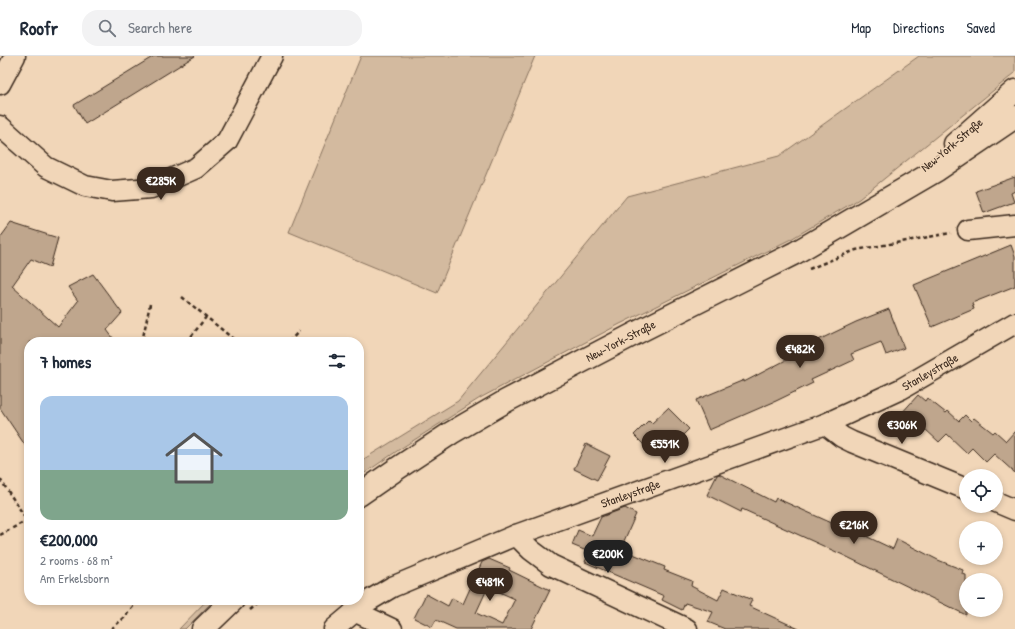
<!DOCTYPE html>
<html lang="en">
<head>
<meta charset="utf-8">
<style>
  :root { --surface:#fff; --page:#f2f2f3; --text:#1f2937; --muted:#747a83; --line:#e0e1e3; --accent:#3b2a1e }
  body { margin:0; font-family:"Patrick Hand",sans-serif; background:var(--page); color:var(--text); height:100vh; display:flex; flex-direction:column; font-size:15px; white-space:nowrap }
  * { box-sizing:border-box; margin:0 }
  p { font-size:13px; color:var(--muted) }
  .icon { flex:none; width:22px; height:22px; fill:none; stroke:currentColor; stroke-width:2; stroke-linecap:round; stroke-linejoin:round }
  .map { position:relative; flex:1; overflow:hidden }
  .details { position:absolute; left:24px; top:281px; width:340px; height:268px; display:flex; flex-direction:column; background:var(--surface); border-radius:16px; box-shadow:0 2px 6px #0003 }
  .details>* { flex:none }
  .buttons { position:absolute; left:959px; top:413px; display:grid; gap:8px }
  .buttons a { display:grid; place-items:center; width:44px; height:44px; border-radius:50%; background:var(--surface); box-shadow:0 2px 6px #0003; font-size:20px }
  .price { position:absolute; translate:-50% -34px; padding:0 9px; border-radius:14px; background:var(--accent); color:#fff; font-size:13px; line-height:26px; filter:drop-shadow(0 1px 2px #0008) }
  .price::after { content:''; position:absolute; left:50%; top:24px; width:12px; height:9px; margin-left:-6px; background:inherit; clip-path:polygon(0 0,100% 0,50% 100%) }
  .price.current { background:#222; color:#fff }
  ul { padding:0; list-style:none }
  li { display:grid; align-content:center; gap:8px; height:212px; padding:0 16px }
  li+li { border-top:1px solid var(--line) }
  li span { display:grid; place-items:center; height:124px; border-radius:12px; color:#555 }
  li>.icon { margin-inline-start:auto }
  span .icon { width:72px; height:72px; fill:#fffc; stroke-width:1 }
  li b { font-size:17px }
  h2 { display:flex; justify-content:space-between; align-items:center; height:48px; padding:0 16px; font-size:17px }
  header { display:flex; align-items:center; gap:24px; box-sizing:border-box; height:56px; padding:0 20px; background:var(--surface); border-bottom:1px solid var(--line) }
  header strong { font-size:19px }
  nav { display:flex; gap:22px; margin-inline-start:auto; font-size:14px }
  .search { width:280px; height:36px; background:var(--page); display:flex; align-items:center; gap:10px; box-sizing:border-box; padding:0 14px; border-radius:16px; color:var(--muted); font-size:15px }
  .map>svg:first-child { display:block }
  .green { fill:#d3ba9f; stroke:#87725e }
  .building { fill:#bfa68d; stroke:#3b2a1e; fill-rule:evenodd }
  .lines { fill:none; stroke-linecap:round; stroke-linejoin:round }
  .minor-casing { stroke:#3b2a1e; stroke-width:23 }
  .primary-casing { stroke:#3b2a1e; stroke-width:25 }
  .path { stroke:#3b2a1e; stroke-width:2.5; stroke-dasharray:4 3; stroke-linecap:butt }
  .minor { stroke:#f1d6b8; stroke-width:20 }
  .primary { stroke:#f1d6b8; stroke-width:22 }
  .labels { text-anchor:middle; stroke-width:3; stroke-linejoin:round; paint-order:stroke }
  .street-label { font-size:12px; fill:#3b2a1e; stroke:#f1d6b8 }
</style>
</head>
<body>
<header>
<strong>Roofr</strong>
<div class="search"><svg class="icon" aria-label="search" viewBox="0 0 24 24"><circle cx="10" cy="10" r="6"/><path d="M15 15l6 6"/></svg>Search here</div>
<nav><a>Map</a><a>Directions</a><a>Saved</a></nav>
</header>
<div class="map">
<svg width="1015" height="573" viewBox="0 0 1015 573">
  <rect width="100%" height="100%" fill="#f1d6b8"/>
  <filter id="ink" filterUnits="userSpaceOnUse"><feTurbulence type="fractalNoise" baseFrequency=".025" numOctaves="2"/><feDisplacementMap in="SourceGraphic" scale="8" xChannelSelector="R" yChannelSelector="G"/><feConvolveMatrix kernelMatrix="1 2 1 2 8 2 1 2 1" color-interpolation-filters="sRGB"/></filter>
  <g filter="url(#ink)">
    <path class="green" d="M361,0h174l-98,237 -148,-61z
      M919,0h96v17l-156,126 -68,40 -173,86 -138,73 -80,51 -41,28v-15l99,-61 169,-205 152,-40z
      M207,544h7l-29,29h-6z"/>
    <path class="building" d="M154,0h41l-110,68 -11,-19z
      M1015,121v14l-4,2 3,9 -30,11 -8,-22z
      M11,167l47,15 -8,29 -19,-8 -19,27 46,41 20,-26 -10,-14 25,-13 29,39 -15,17 9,12h-87v109l-29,-43v-170z
      M1011,189l4,11v30l-43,17 2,6 -42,18 -18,-42z
      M889,253l15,39 -18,7 -5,-13 -30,12 3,6 -43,20 2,3 -37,18 -67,29 -13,-30 48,-20v2l63,-33 -1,-3 50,-24z
      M918,339l7,6 2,-3 19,15 2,-2 11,10 6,-6 6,6 3,-3 19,15 2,-2 11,10 9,-10v42l-21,-19 -8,8 -14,-14 -5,5 -20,-19 -8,8 -14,-13 -5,5 -20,-19z
      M668,352l21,21 -16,16 -3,-4 -15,15 -21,-21 15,-15 3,3z
      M586,388l24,12 -13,24 -23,-11z
      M719,418l55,28 2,-4 78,35 1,-2 38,18 4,-10 41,21 25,10 -1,4 4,1v40l-123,-60 -101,-46 -1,3 -34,-17 10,-20z
      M625,452l11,6 -12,27 4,11 37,15 -1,3 28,11 -1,5 27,14 6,-12 28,12 -3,6 50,23h-74l-17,-7 5,-10 -28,-9 -3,7 -20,-10 2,-4 -79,-34 4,-10 -17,-7 6,-15 14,6 9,-19z
      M489,503l21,9 -1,2 41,20 -19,39h-75l-20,-9 -4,7 -18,-9 12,-24 22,12 4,-8 11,6 19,-42zM488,531l27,12 -13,26 -26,-12z"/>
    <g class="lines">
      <g class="minor-casing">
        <g id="minor">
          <path d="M0,28l15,-28"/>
          <path d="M0,70l46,41 39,19 27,5 39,-3 45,-20 31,-27 45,-85"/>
          <path d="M968,174l47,-5"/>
          <path d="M825,368l17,13 10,5 114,47"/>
          <path d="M996,446l19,8"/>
          <path d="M516,479l15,15 20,15 136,64"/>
          <path d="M354,555l38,18"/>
          <path id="s1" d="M334,573l31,-26 27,-16 124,-52 309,-111 76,-35 114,-66"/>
        </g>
      </g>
      <g class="primary-casing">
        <g id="primary">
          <path d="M955,88l60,-53"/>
          <path id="s2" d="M359,439l39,-27 53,-35 55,-32 136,-71 153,-77 142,-83 78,-53"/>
          <path d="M203,573l30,-29"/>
        </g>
      </g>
      <path class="path" d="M809,213l47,-19 95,-17
        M182,241l55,45
        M142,286l8,-38
        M187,286l19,-25
        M289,286l10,-11
        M0,423l27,41
        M0,479l29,-16
        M250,554l12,-10
        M111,573l13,-11 14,-18"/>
      <use href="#minor" class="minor"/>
      <use href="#primary" class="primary"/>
    </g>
  </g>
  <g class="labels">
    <g class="street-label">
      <text transform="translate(952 89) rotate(-40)" y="4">New-York-Straße</text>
      <text dy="4" stroke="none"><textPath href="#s2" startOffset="304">New-York-Straße</textPath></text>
      <text dy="4" stroke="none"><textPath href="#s1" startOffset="652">Stanleystraße</textPath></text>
      <text dy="4" stroke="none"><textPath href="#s1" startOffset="328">Stanleystraße</textPath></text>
    </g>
  </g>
</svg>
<div class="buttons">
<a><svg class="icon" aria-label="locate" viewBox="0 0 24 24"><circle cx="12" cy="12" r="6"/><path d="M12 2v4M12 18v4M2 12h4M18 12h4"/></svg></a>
<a>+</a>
<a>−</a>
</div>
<b class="price" style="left:161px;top:145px">€285K</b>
<b class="price" style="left:800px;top:313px">€482K</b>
<b class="price" style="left:902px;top:389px">€306K</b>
<b class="price" style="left:665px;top:408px">€551K</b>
<b class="price" style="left:854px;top:489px">€216K</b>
<b class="price current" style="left:608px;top:518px">€200K</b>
<b class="price" style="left:490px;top:546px">€481K</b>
<section class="details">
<h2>7 homes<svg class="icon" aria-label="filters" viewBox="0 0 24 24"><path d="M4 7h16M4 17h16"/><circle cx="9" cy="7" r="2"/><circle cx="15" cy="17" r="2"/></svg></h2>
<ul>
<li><span style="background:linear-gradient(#a9c7e8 60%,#7fa58c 0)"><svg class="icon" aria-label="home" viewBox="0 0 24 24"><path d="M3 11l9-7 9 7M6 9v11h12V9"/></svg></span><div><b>€200,000</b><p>2 rooms · 68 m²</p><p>Am Erkelsborn</p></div></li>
</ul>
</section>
</div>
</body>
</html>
